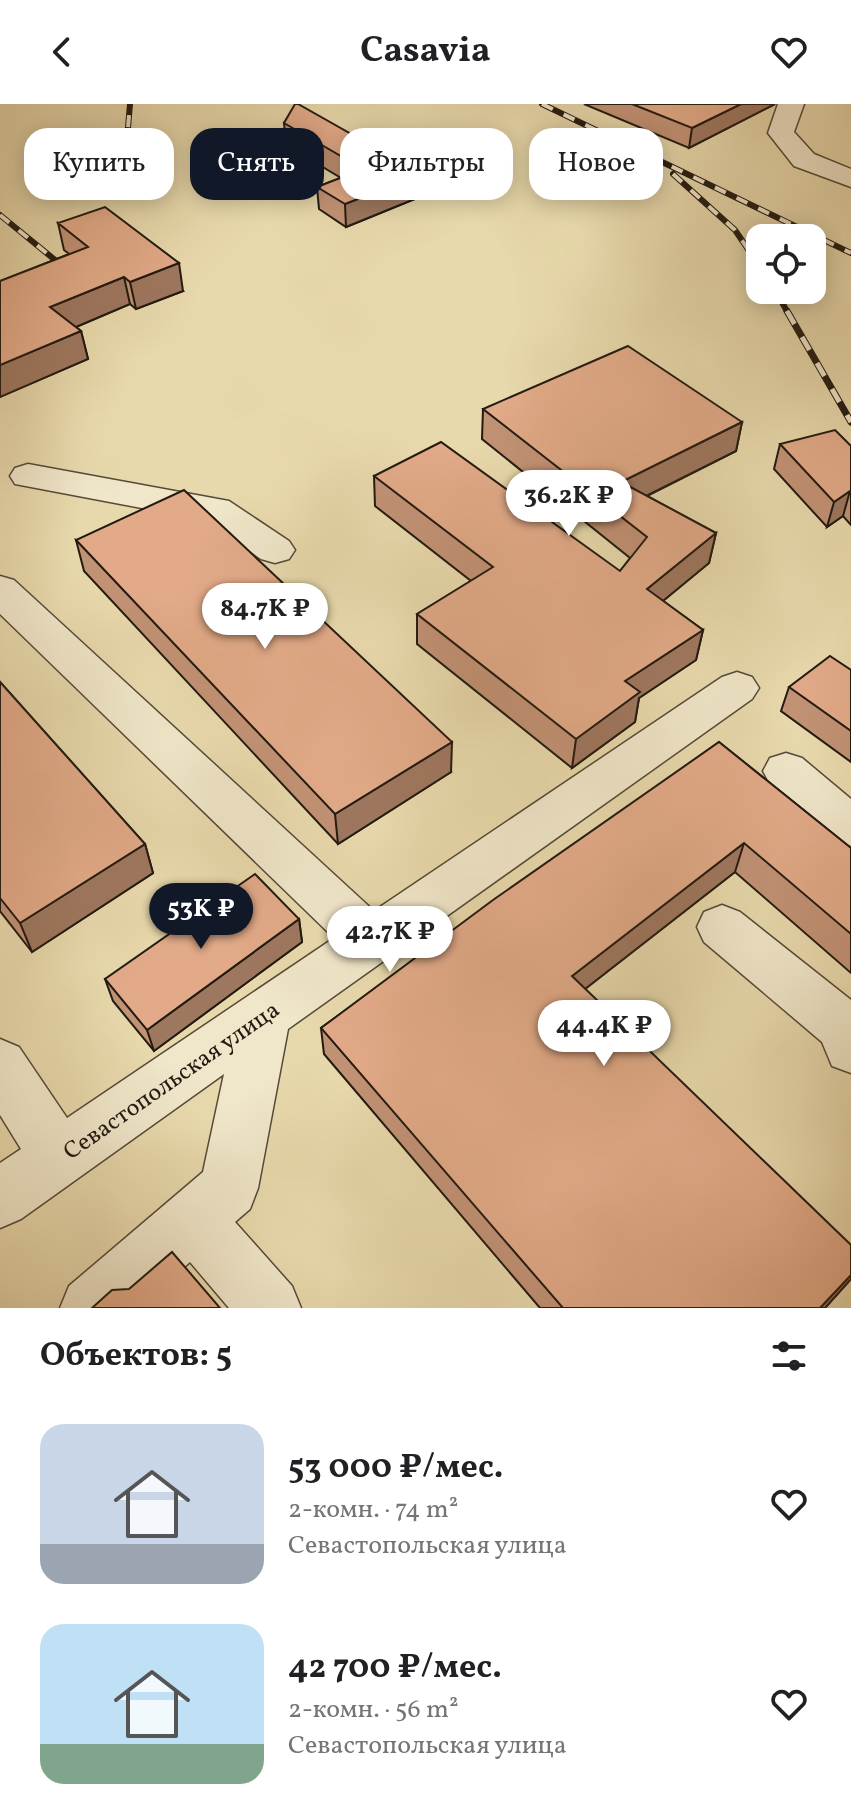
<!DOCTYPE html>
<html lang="ru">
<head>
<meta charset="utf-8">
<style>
  :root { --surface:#fff; --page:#f6f6f6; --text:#202124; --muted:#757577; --accent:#111827 }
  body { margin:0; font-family:Vollkorn,serif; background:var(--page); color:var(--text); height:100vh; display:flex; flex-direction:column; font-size:30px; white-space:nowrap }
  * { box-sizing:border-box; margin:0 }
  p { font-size:26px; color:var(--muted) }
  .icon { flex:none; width:44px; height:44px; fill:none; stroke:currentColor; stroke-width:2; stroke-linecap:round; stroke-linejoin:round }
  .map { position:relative; height:1204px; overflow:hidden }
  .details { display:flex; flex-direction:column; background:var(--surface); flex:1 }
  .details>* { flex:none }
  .hud { position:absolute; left:24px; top:24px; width:804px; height:72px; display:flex; gap:16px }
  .tools { position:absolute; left:746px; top:120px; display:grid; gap:16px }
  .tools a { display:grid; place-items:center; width:80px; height:80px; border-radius:16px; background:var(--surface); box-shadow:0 4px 20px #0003; font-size:40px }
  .price { position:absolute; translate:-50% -68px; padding:0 18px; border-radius:28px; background:#fff; color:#222; font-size:26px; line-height:52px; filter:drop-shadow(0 2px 4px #0008) }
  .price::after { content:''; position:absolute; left:50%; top:48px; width:24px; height:18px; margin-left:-12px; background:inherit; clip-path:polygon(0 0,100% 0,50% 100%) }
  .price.active { background:var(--accent); color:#fff }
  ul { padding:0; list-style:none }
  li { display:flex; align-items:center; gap:24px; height:200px; padding:0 40px }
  li span { display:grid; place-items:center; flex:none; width:224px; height:160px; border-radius:24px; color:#555 }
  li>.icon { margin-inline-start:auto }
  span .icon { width:96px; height:96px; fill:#fffc; stroke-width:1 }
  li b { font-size:34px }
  h2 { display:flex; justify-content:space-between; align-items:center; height:96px; padding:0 40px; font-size:34px }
  .tag { padding:0 28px; border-radius:24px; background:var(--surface); box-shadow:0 4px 20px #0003; font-size:28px; line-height:72px }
  .tag.active { background:var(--accent); color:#fff }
  header { display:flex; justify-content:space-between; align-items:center; height:104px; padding:0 40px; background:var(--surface); font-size:36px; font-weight:700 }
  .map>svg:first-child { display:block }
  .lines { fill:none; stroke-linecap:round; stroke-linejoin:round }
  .minor-casing { stroke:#544a38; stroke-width:3 }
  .minor { fill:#f0e6c9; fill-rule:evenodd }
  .rail-far1-casing { stroke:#221a11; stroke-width:6 }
  .rail-casing { stroke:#221a11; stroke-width:7 }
  .rail-far1 { stroke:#f0e6c9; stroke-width:4; stroke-dasharray:12; stroke-linecap:butt }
  .rail { stroke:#f0e6c9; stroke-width:5; stroke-dasharray:15; stroke-linecap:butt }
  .wall { fill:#c29275; stroke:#221a11; stroke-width:2 }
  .shaded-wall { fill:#9e775f; stroke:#221a11; stroke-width:2 }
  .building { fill:#e2aa88; stroke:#221a11; stroke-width:2 }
  .labels { text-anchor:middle; stroke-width:7; stroke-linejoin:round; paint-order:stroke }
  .street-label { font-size:24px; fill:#221a11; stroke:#f0e6c9 }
</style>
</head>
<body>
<header><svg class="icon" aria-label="back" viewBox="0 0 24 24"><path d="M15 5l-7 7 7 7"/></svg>Casavia<svg class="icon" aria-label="heart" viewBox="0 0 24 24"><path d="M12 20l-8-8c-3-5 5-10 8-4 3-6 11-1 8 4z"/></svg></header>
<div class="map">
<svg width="851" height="1204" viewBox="0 0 851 1204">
  <rect width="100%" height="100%" fill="#e8d9ac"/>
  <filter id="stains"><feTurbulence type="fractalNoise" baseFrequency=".0025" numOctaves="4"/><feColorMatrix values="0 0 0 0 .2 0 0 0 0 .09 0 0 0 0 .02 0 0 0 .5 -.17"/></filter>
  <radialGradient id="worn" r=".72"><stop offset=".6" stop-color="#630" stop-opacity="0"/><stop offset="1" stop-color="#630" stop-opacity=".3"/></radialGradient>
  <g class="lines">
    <g class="minor-casing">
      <path id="minor" d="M778,0h26l-10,28 20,22 37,15v18l-57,-21 -26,-33z
        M28,360l201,37 60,40 6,9 -6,9 -14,4 -14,-4 -56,-39 -190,-36 -5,-8 5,-8z
        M0,472l14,4 360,331 348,-234 15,-5 15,5 7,11 -7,11 -464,330 -30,159 -8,21 -15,13 57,64 9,22h-72l-39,-46 -52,46h-78l9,-22 134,-114 21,-98 -203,145 -21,9v-65l21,-14 -21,-34v-76l19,8 48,71 267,-180 -334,-324z
        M786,649l16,5 49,41v47l-17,-5 -64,-57 -7,-13 7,-13z
        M722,801l18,7 111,88v73l-19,-7 -10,-24 -118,-100 -7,-15 7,-15z"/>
    </g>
    <use href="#minor" class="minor"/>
    <g class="rail-far1-casing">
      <path id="rail-far1" d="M542,0l309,149
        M126,47l4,-47
        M673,70l62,56 25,37
        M0,111l71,58
        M775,186l13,23"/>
    </g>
    <g class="rail-casing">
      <path id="rail" d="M787,207l64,111"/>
    </g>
    <use href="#rail-far1" class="rail-far1"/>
    <use href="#rail" class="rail"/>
  </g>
  <path class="wall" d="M584,0h191l-86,44z
    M284,19l138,51v22l-76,31 -27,-18 -2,-22 24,-9 -55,-33z
    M58,119l125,68 -47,18 -6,-5 -54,23 5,4 7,28 -88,38v-116l69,-27 -5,-4z
    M483,305l259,13 -6,29 -89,45 69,37 -7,30 -46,38 40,29 -7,30 -57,38 -4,24 -63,46 -155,-124v-30l54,-33 -96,-75 -1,-30 246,95 10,-13 -148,-119z
    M780,340l71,2v79l-8,-9 -16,11 -53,-58z
    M76,436l375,232 -113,72 -254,-273z
    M851,566v92l-70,-51 8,-24z
    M0,578l145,162 8,29 -121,79 -32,-41z
    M719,638l132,106v125l-116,-101 -150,117 266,290 -26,29h-285l-216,-254 -3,-26z
    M299,815l3,23 -148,109 -41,-50 -8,-22z"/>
  <path class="shaded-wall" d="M741,0h34l-86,44 3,-20z
    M422,70v22l-76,31 -1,-23z
    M179,159l4,28 -47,18 -6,-27z
    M124,173l6,27 -73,31 -7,-28z
    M81,227l7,28 -88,38v-32z
    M742,318l-6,29 -120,60 5,-29z
    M850,387l-7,25 -16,11 7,-25z
    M716,429l-7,30 -68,56 6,-30z
    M703,526l-7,30 -57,38 -4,24 -63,46 4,-29 49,-58z
    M452,638l-1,30 -113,72 -3,-30z
    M744,739l-9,29 -168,131 5,-27z
    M145,740l8,29 -121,79 -12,-29z
    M299,815l3,23 -148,109 -7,-21z
    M851,1171v4l-26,29h-5z"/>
  <path class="building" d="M295,0h3l124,70 -77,30 -28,-17 46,-18 -79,-46z
    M632,0h109l-49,24z
    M105,103l74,56 -49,19 -6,-5 -74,30 31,24 -81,34v-84l88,-34 -30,-24z
    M628,242l114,76 -121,60 95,51 -69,56 56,41 -78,51 15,11 -64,47 -159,-125 76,-47 -119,-91 67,-34 179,129 27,-34 -164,-128z
    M835,326l16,16v46l-1,-1 -16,11 -54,-58z
    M184,386l268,252 -117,72 -259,-274z
    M830,552l21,14v61l-62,-44z
    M0,578l145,162 -125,79 -20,-25z
    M719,638l132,106v86l-107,-91 -172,133 279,269v30l-31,33h-257l-242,-280 172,-128z
    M255,770l44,45 -152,111 -42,-51z
    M172,1148l48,56h-128l20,-18 17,-1z"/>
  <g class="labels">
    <g class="street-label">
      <text transform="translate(171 976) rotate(-35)" y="8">Севастопольская улица</text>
    </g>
  </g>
  <rect width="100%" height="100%" filter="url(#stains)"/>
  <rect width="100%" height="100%" fill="url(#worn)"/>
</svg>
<div class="tools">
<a><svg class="icon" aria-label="locate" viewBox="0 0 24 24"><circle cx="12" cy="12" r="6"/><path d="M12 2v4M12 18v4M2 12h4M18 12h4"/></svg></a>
</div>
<b class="price" style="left:569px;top:434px">36.2K ₽</b>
<b class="price" style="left:265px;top:547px">84.7K ₽</b>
<b class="price active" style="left:201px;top:847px">53K ₽</b>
<b class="price" style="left:390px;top:870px">42.7K ₽</b>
<b class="price" style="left:604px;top:964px">44.4K ₽</b>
<div class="hud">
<a class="tag">Купить</a>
<a class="tag active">Снять</a>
<a class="tag">Фильтры</a>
<a class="tag">Новое</a>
</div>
</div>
<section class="details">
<h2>Объектов: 5<svg class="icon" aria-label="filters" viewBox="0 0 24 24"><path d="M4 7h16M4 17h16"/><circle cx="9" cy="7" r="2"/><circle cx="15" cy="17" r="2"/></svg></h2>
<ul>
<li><span style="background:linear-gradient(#c9d6e8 75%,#9aa5b1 0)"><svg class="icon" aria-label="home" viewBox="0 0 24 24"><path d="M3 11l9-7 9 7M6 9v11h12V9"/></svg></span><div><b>53 000 ₽/мес.</b><p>2-комн. · 74 m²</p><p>Севастопольская улица</p></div><svg class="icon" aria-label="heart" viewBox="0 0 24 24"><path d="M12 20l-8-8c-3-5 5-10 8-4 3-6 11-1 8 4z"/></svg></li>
<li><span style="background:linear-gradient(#bfe0f5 75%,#7fa58c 0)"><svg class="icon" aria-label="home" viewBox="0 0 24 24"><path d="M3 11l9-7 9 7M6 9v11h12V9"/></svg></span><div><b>42 700 ₽/мес.</b><p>2-комн. · 56 m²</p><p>Севастопольская улица</p></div><svg class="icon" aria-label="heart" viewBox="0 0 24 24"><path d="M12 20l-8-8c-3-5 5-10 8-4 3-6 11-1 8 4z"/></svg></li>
</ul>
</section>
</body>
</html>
